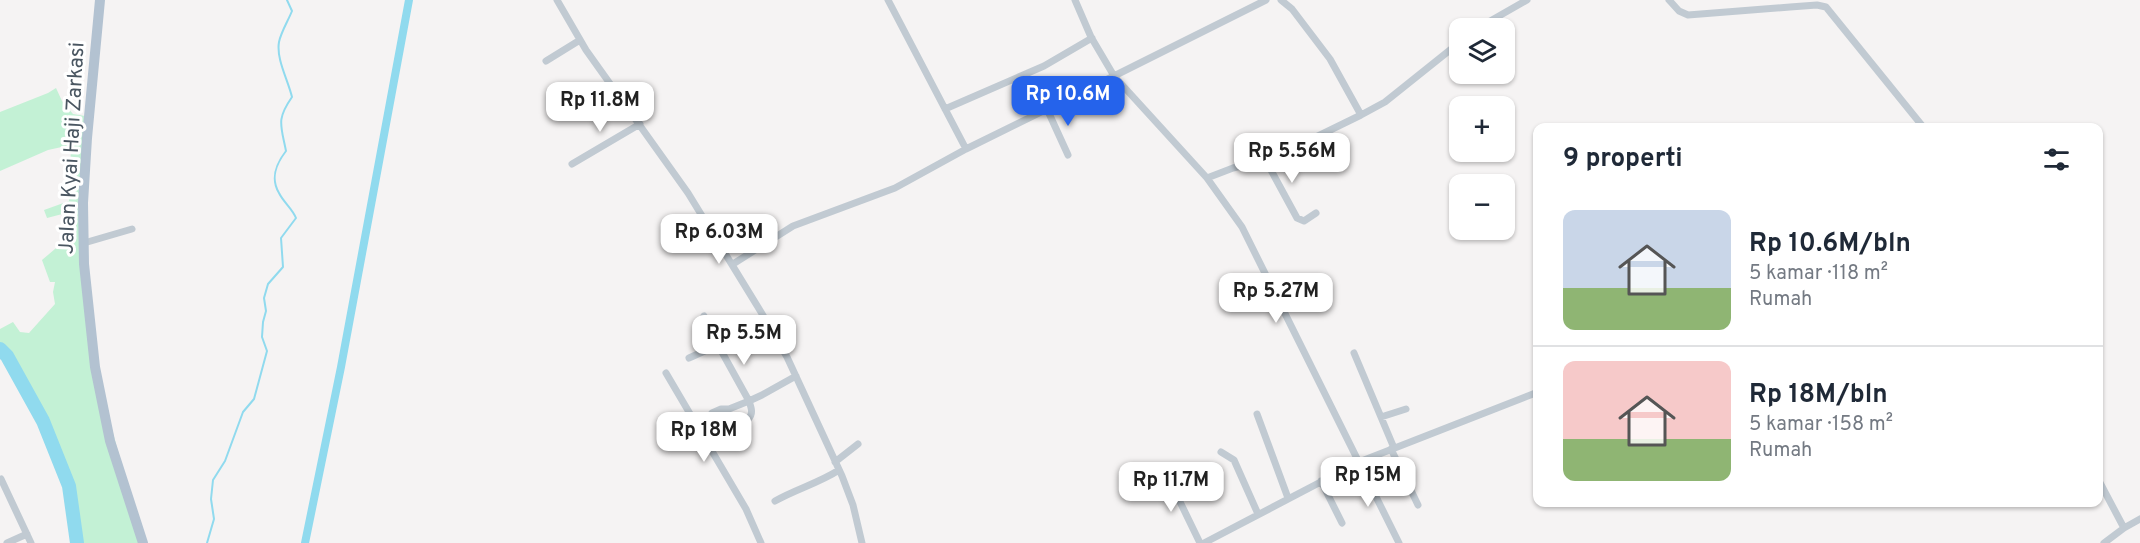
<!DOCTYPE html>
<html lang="id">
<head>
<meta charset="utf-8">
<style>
  :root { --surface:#fff; --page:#f2f2f3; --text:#1f2937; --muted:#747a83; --line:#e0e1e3; --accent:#2563eb }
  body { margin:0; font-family:Overpass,sans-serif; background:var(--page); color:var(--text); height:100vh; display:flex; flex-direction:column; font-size:22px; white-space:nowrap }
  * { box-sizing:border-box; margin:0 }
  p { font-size:20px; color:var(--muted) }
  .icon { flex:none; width:33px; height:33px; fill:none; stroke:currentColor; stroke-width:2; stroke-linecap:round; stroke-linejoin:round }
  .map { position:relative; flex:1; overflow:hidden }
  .drawer { position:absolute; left:1533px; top:123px; width:570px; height:384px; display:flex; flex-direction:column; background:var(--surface); border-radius:12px; box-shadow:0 2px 4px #0004 }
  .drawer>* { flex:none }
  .tools { position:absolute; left:1449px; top:18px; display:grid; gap:12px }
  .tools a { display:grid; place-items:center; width:66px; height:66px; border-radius:12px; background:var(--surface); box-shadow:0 2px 4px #0004; font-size:30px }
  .price { position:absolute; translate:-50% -51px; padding:0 14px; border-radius:12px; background:#fff; color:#222; font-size:20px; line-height:39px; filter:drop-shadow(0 2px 3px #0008) }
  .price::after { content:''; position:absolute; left:50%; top:36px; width:18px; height:14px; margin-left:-9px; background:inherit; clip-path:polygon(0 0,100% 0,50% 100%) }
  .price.active { background:var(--accent); color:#fff }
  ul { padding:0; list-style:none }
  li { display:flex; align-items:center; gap:18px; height:150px; padding:0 30px }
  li+li { border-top:2px solid var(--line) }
  li span { display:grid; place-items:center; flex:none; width:168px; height:120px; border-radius:12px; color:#555 }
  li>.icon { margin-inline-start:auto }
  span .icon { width:72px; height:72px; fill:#fffc; stroke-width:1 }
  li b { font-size:26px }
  h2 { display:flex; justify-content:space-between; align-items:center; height:72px; padding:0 30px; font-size:26px }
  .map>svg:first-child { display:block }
  .green { fill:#c3f1d5 }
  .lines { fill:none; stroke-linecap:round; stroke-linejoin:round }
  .stream { stroke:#90daee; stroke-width:2 }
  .canal { stroke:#90daee; stroke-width:8 }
  .river { stroke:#90daee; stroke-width:14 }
  .minor { stroke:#c1cad2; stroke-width:7 }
  .primary { stroke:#b3c2d1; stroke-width:10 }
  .labels { text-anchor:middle; stroke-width:6; stroke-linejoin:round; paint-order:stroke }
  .street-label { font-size:21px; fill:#4a5661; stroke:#fff }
</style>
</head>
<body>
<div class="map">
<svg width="2140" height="543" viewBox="0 0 2140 543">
  <rect width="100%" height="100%" fill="#f5f3f3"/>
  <path class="green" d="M56,88l6,13 11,13 12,2 -2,87 12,164 48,176h-66l-8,-57 -26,-65 -36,-65 -7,-7v-20l13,-7 7,10 9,1 26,-29 -2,-12 2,-10h-5l-8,-22 26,-22 2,-26 -23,6 -3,-8 25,-9 2,-56 -23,5 -48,21v-59l48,-19z"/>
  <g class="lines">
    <path class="stream" d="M207,543l7,-24 -3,-20 2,-19 12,-19 18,-49 11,-13 13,-48 -5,-14 1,-15 3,-11 -2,-13 4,-14 15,-17 -2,-29 15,-20c-4,-10 -12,-15 -17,-25 -9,-15 -3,-29 7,-42 -5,-26 -10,-31 6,-54 -4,-17 -16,-38 -13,-55 2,-10 9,-21 13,-31l-5,-11"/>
    <path class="canal" d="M305,543l36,-176 68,-367"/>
    <path class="river" d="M0,349l7,7 36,65 26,65 8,57"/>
    <path class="minor" d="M557,0l29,50 102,143 76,124 23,40 55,119 11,29 9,38
      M888,0l78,149
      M1075,0l16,37 23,39 152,-76
      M1281,0l11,9 38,50 31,56
      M1669,0l10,11 9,4 102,-8 27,-2 9,2 98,121
      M1478,28l49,-28
      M546,61l34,-21
      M945,109l99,-43 48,-28
      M1047,109l21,46
      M1266,161l31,57 7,3 12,-8
      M572,164l68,-40
      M1207,178l35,49 157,316
      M84,243l48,-14
      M733,264l60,-38 102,-38 71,-39 148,-73 93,102 26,-10 40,-10 88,-43 24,-13 75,-60
      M704,316l14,29 31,56 13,-6 34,-19
      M736,335l28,-18
      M1354,353l40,95
      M689,358l29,-13
      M666,373l80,136 15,34
      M712,413l9,-4h8l20,-8c2,6 5,13 -1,18l-31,19
      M1257,414l31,84
      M1381,417l25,-8
      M1391,449l27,56
      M1221,452l13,8 24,54
      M835,462l23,-18
      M1165,471l35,72
      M1,479l30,64
      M2098,479l26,49 -20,15
      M1321,481l21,42
      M775,501c21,-12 44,-18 64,-31
      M2124,528l16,-9
      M7,543l20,-9
      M1204,543l155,-81 179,-70"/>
    <path class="primary" d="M100,0l-13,138 -4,65 1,61 11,103 15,74 33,102"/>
  </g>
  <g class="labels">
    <g class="street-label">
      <text transform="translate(71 148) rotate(-87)" y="7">Jalan Kyai Haji Zarkasi</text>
    </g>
  </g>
</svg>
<div class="tools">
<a><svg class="icon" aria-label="layers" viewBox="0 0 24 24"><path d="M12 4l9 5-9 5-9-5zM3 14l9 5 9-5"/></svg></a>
<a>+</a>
<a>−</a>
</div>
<b class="price active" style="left:1068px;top:127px">Rp 10.6M</b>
<b class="price" style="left:600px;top:133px">Rp 11.8M</b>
<b class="price" style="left:1292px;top:184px">Rp 5.56M</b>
<b class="price" style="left:719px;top:265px">Rp 6.03M</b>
<b class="price" style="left:1276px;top:324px">Rp 5.27M</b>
<b class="price" style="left:744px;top:366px">Rp 5.5M</b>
<b class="price" style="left:704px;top:463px">Rp 18M</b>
<b class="price" style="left:1368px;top:508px">Rp 15M</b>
<b class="price" style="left:1171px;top:513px">Rp 11.7M</b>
<section class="drawer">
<h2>9 properti<svg class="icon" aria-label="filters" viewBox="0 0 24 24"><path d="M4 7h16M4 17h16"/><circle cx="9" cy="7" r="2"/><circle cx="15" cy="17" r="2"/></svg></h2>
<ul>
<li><span style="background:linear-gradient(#c9d6e8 65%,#8fb573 0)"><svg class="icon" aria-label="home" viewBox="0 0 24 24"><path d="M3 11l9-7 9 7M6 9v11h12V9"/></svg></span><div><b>Rp 10.6M/bln</b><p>5 kamar · 118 m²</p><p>Rumah</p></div></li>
<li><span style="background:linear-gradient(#f6c9c9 65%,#8fb573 0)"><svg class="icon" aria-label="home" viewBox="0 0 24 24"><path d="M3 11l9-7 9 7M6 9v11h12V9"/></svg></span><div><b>Rp 18M/bln</b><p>5 kamar · 158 m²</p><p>Rumah</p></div></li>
</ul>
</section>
</div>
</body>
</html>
